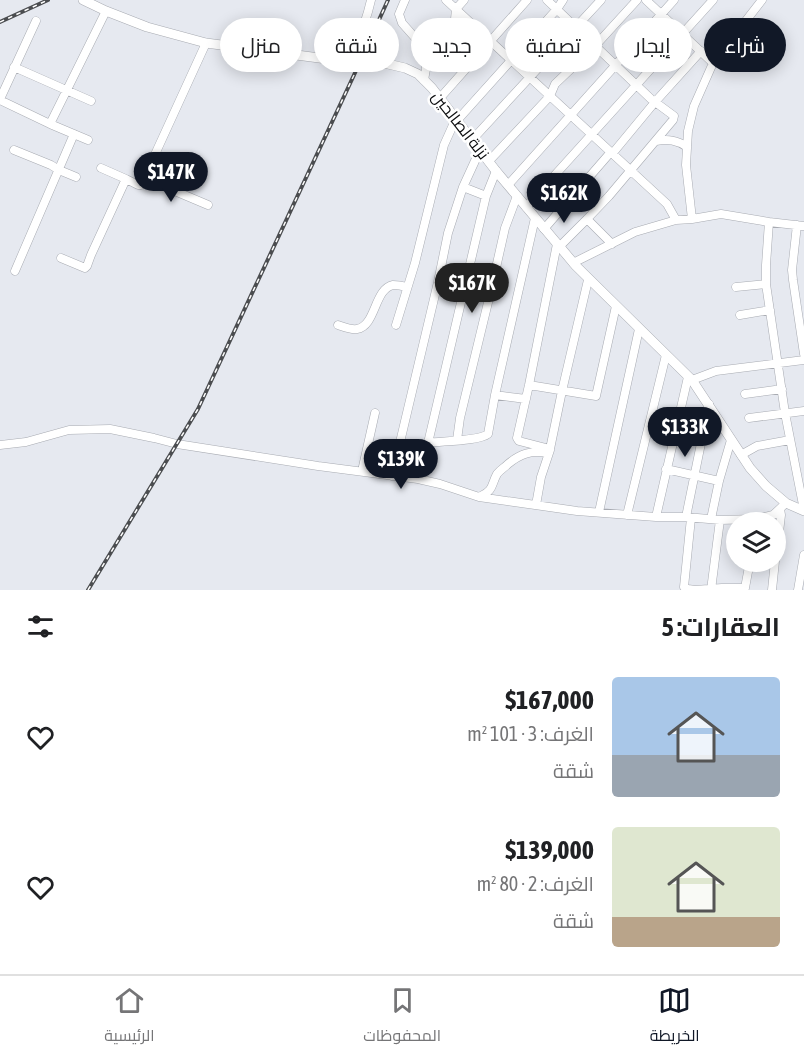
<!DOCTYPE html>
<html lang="ar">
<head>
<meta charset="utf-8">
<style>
  :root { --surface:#fff; --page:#f6f6f6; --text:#202124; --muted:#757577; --line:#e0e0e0; --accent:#111827 }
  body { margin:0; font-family:"Asap Condensed",Cairo,sans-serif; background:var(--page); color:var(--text); direction:rtl; height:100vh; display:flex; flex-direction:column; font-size:22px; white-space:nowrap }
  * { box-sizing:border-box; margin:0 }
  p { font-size:20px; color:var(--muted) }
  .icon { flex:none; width:33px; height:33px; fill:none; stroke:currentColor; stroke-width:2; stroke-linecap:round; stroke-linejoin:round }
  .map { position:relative; height:590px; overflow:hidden; direction:ltr }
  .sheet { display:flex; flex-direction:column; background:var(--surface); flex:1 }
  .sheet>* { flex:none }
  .hud { position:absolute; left:18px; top:18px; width:768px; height:54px; direction:rtl; display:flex; gap:12px }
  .buttons { position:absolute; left:726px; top:512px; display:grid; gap:12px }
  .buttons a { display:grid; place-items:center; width:60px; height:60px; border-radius:50%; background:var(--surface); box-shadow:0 3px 15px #0003; font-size:30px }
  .price { position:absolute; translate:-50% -51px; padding:0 14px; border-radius:21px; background:var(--accent); color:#fff; font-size:20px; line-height:39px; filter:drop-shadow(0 2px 3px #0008) }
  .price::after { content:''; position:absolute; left:50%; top:36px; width:18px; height:14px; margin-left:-9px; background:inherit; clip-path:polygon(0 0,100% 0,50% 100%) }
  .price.active { background:#222; color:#fff }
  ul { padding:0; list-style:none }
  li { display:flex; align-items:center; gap:18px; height:150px; padding:0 24px }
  li span { display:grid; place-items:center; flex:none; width:168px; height:120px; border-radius:6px; color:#555 }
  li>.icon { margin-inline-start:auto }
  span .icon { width:72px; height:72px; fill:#fffc; stroke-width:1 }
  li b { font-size:26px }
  h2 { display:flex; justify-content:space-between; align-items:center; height:72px; padding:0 24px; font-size:26px }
  .tag { padding:0 21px; border-radius:27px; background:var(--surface); box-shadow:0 3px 15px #0003; font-size:21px; line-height:54px }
  .tag.active { background:var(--accent); color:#fff }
  .tabs { display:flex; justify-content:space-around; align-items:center; height:84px; border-top:2px solid var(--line); background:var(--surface); font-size:16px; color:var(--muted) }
  .tabs a { display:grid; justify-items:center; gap:3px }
  .tabs .active { color:var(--accent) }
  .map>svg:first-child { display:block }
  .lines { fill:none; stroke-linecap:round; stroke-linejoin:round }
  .minor-casing { stroke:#a8abb2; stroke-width:9 }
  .major-casing { stroke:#a8abb2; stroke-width:10 }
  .minor { stroke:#fff; stroke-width:8 }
  .major { stroke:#fff; stroke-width:9 }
  .rail-casing { stroke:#4b4d50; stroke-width:4 }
  .rail { stroke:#fff; stroke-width:1.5; stroke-dasharray:4.5; stroke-linecap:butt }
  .labels { text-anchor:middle; stroke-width:5; stroke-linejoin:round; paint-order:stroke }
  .street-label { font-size:16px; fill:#0b0c0e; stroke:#fff }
</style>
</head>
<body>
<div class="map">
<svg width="804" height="590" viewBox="0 0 804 590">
  <rect width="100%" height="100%" fill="#e6e9f0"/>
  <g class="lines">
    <g class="minor-casing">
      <path id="minor" d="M405,0l-6,14 3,9 24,27v19l-2,11
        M446,0l221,204 9,16
        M547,0l104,99 23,17 -1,4 -64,76 -22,23 25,25
        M646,0l67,63
        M426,50l23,-23 6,-8 1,-10 8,-9
        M342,61c3,-10 11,-16 16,-24 7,-12 10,-24 13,-37
        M14,67l77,34
        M426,69l30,-28
        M440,98l87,-98
        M0,99l36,-78
        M0,100l50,24 38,16
        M50,124l56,-113
        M472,140l129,-140
        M656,141c12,-2 21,-1 31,6
        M14,150l37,15 8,5 17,7
        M612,154l43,-52 46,-51
        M489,161l61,-65 5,-12 40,-38 42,-46
        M101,168l25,11
        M144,178l64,27
        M508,185l166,-185
        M463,187l23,9
        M526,207l187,-207
        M692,219l-6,-54 2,-34 6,-25 19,-43 49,-63
        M769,222l-3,43v19l19,129 19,97
        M797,225l-5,45 1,10 11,74
        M544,229l66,-76
        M557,244l-28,141 -12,53 2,3 31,8 12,-58 26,-111
        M559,247l28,-28
        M61,258l24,10 2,-2 4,-11 35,-76 12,6h3l65,-142
        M573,263l62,-31 41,-12 16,-1 29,-5 48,8 35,4
        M15,271l59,-137
        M438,282l53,8
        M736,287l30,-3
        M740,315l30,-5
        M338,325c6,2 13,5 19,4 19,-3 17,-40 36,-44 4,0 10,1 14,2
        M396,325l19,-62 29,-118 9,-20 104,-116 6,-9
        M692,380l24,-9 88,-11
        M529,385l67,11 20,-90
        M745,394l37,-5
        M495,395l31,4
        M749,418l55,-7
        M457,440l3,-22 31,-128 14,-62 12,-32
        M428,443c14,-2 51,-2 60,-9l7,-39 40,-177
        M0,445l26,-3 43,-12 41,-1 44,9 23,6 141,22 100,13 22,5 39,13 98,14 79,6h30l34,3 36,-1 17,-4 13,-12
        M741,455l16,-9 33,-6
        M666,469l53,12
        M362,471l13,-58
        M392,476l46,-194 10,-49 15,-46 17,-37
        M418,479l10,-36 58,-247 10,-25
        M481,496c13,-6 10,-11 16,-22 3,-4 7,-6 11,-10 12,-10 23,-14 39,-11
        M536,505l5,-28 9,-27
        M599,512l40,-183
        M627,515l39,-160
        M656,517l32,-140
        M686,517l23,-113
        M691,518l-7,69 4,2 7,1
        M711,519l8,-38 12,-41
        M776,558l5,-43 -1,-6
        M695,590l27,-2h23l5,-27
        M711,590l9,-70
        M772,590l3,-29
        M798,590l6,-35"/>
    </g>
    <g class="major-casing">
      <path id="major" d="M83,0l23,11 41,16 59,16 136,18 46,3 17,4 13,6 14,14 64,83 80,95 116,114 58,88 16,18 20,17 18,8"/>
    </g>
    <use href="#minor" class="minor"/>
    <use href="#major" class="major"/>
    <g class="rail-casing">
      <path id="rail" d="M0,22l48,-22
        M88,590l110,-181 156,-334 34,-75"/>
    </g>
    <use href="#rail" class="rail"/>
  </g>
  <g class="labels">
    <g class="street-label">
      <text transform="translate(461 125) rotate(52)" y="6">نزلة الصالحين</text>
    </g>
  </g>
</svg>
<div class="buttons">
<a><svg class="icon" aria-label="layers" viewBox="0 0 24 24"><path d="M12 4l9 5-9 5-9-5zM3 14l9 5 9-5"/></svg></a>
</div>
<b class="price" style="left:171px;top:203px">$147K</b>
<b class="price" style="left:564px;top:224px">$162K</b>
<b class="price active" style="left:472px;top:314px">$167K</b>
<b class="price" style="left:685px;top:458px">$133K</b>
<b class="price" style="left:401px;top:490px">$139K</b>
<div class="hud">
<a class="tag active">شراء</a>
<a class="tag">إيجار</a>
<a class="tag">تصفية</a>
<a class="tag">جديد</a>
<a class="tag">شقة</a>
<a class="tag">منزل</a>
</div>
</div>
<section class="sheet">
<h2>العقارات: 5<svg class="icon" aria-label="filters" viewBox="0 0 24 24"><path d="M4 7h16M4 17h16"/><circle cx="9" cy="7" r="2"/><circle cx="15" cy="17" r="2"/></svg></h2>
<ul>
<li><span style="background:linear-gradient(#a9c7e8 65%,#9aa5b1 0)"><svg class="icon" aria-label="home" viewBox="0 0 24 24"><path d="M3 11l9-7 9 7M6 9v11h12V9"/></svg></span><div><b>$167,000</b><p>الغرف: 3 · 101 m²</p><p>شقة</p></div><svg class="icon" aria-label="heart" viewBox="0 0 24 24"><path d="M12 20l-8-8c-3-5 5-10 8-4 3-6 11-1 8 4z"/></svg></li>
<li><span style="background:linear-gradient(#dfe7d0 75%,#b9a48a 0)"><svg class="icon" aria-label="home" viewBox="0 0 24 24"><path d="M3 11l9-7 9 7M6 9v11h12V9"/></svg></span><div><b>$139,000</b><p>الغرف: 2 · 80 m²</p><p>شقة</p></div><svg class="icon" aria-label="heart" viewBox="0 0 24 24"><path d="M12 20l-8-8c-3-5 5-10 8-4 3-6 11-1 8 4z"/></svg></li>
</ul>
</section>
<nav class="tabs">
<a class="active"><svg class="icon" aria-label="map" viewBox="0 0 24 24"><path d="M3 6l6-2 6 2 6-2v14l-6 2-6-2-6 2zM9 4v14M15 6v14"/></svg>الخريطة</a>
<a><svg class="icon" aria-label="saved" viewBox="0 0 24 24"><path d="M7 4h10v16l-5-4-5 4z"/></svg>المحفوظات</a>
<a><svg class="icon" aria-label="home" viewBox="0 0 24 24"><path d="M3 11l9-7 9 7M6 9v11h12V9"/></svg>الرئيسية</a>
</nav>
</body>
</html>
